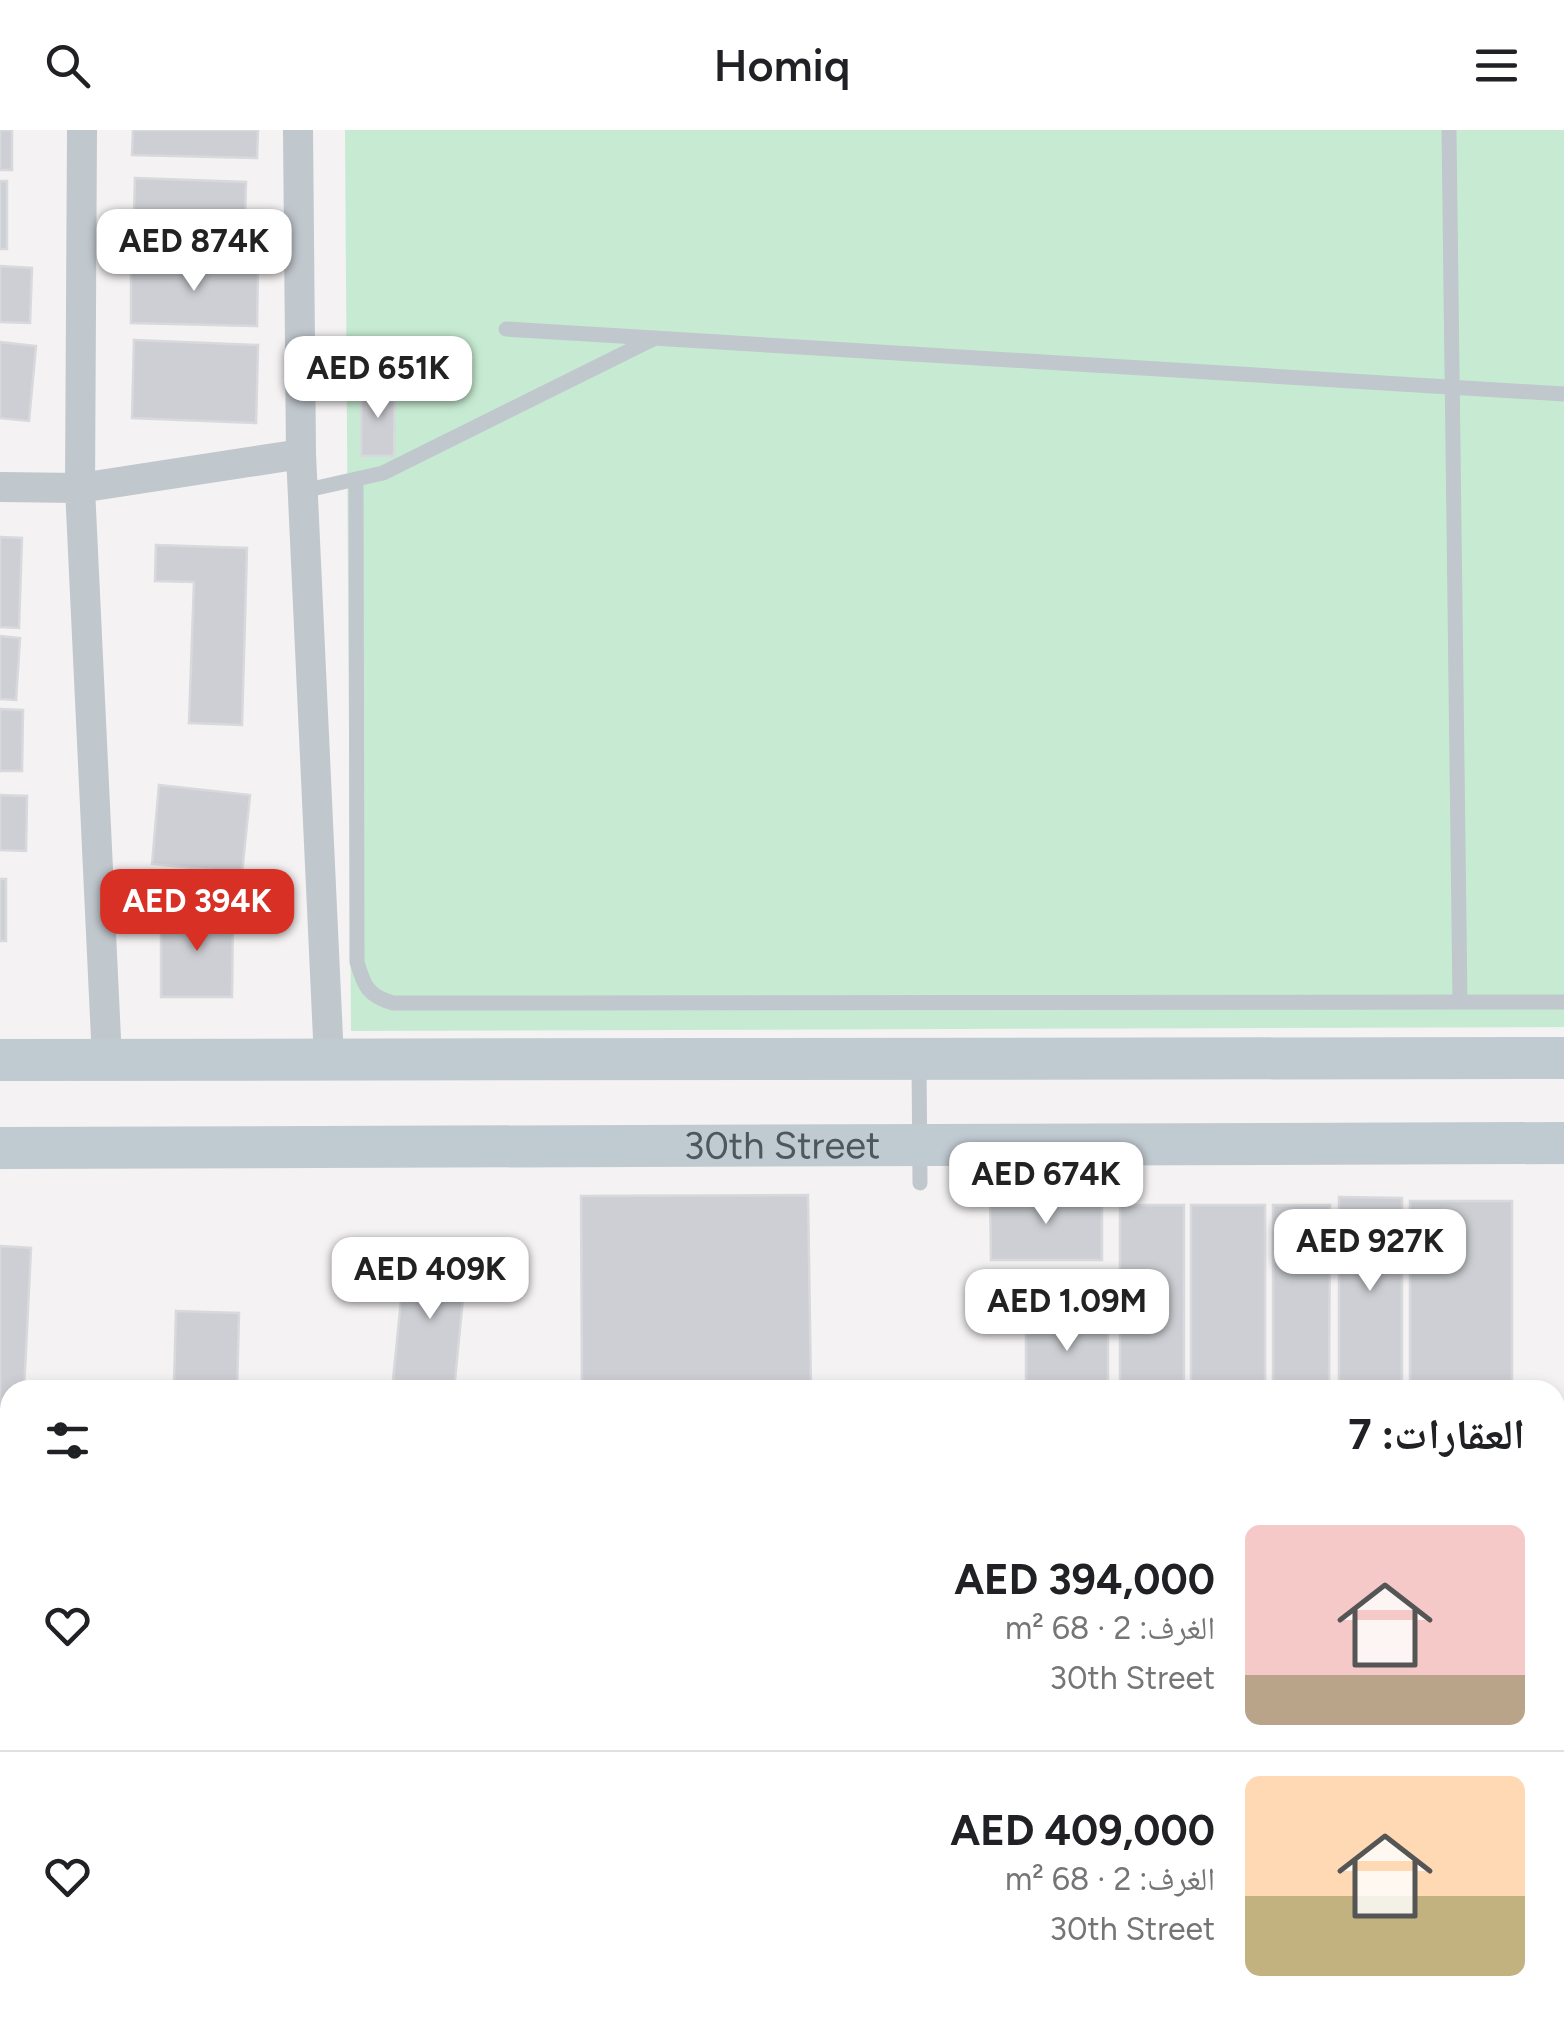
<!DOCTYPE html>
<html lang="ar">
<head>
<meta charset="utf-8">
<style>
  :root { --surface:#fff; --page:#f2f2f2; --text:#202124; --muted:#757577; --line:#e0e0e0; --accent:#d93025 }
  body { margin:0; font-family:Figtree,"Noto Naskh Arabic",sans-serif; background:var(--page); color:var(--text); direction:rtl; height:100vh; display:flex; flex-direction:column; font-size:38px; white-space:nowrap }
  * { box-sizing:border-box; margin:0 }
  p { font-size:32px; color:var(--muted) }
  .icon { flex:none; width:55px; height:55px; fill:none; stroke:currentColor; stroke-width:2; stroke-linecap:round; stroke-linejoin:round }
  .map { position:relative; flex:1; overflow:hidden; direction:ltr }
  .details { position:absolute; left:0px; top:1250px; width:1565px; height:642px; display:flex; flex-direction:column; background:var(--surface); border-radius:30px 30px 0 0; box-shadow:0 5px 15px #0003; direction:rtl }
  .details>* { flex:none }
  .price { position:absolute; translate:-50% -85px; padding:0 22px; border-radius:20px; background:#fff; color:#222; font-size:32px; line-height:65px; filter:drop-shadow(0 2px 5px #0008) }
  .price::after { content:''; position:absolute; left:50%; top:60px; width:30px; height:22px; margin-left:-15px; background:inherit; clip-path:polygon(0 0,100% 0,50% 100%) }
  .price.on { background:var(--accent); color:#fff }
  ul { padding:0; list-style:none }
  li { display:flex; align-items:center; gap:30px; height:250px; padding:0 40px }
  li+li { border-top:2px solid var(--line) }
  li span { display:grid; place-items:center; flex:none; width:280px; height:200px; border-radius:15px; color:#555 }
  li>.icon { margin-inline-start:auto }
  span .icon { width:120px; height:120px; fill:#fffc; stroke-width:1 }
  li b { font-size:42px }
  h2 { display:flex; justify-content:space-between; align-items:center; height:120px; padding:0 40px; font-size:42px }
  header { display:flex; justify-content:space-between; align-items:center; height:130px; padding:0 40px; background:var(--surface); font-size:45px; font-weight:600 }
  .map>svg:first-child { display:block }
  .green { fill:#c7ebd2 }
  .building { fill:#cdcfd4; stroke:#d7d9dc; stroke-width:2.5 }
  .lines { fill:none; stroke-linecap:round; stroke-linejoin:round }
  .lane { stroke:#c0c7cd; stroke-width:15 }
  .street { stroke:#c0c7cd; stroke-width:30 }
  .secondary { stroke:#c0cad1; stroke-width:42 }
  .labels { text-anchor:middle; stroke-width:8; stroke-linejoin:round; paint-order:stroke }
  .street-label { font-size:38px; fill:#4c575e; stroke:#fff }
</style>
</head>
<body>
<header><svg class="icon" aria-label="menu" viewBox="0 0 24 24"><path d="M4 6h16M4 12h16M4 18h16"/></svg>Homiq<svg class="icon" aria-label="search" viewBox="0 0 24 24"><circle cx="10" cy="10" r="6"/><path d="M15 15l6 6"/></svg></header>
<div class="map">
<svg width="1564" height="1891" viewBox="0 0 1564 1891">
  <rect width="100%" height="100%" fill="#f4f2f2"/>
  <path class="green" d="M345,0h1219v897l-1213,4z"/>
  <path class="building" d="M0,0h12v40h-12z
    M133,0h125l-1,28 -125,-3z
    M135,48l111,4 -2,74 -111,-4z
    M0,51h7v68h-7z
    M131,133l127,2 -1,61 -126,-3z
    M0,136l32,2 -2,55 -30,-1z
    M134,210l124,5 -2,78 -124,-5z
    M0,212l36,4 -7,75 -29,-3z
    M361,256h34l-1,70h-33z
    M0,407l22,1 -3,90 -19,-1z
    M156,415l91,3 -5,177 -53,-2 5,-141 -39,-1z
    M0,506l20,2 -4,62 -16,-1z
    M0,579l23,1 -1,61h-22z
    M159,655l91,10 -8,78 -90,-9z
    M0,665l27,1 -1,55 -26,-1z
    M0,749h6v62h-6z
    M161,781h72l-1,86h-71z
    M990,1063l112,1v66h-111z
    M808,1065l3,195h-229l-1,-194z
    M1339,1067l63,1v192h-63z
    M1410,1071h102v189h-102z
    M1120,1075h64v185h-64z
    M1191,1075h74v185h-74z
    M1273,1075h57l-1,185h-56z
    M0,1116l31,2 -7,142h-14v309l-10,216z
    M406,1121l61,6 -13,133h-62z
    M176,1181l63,2 -2,77h-107l44,-5z
    M1026,1188h82v72h-82z
    M588,1882h228l1,9h-229z
    M1294,1882h179v9h-179z
    M1485,1882h64l-1,9h-65z"/>
  <g class="lines">
    <path class="lane" d="M1449,0l11,872
      M506,199l1058,65
      M356,349l1,483c7,24 11,34 36,41l1171,-1
      M303,361l80,-18 272,-135
      M919,933l1,120"/>
    <path class="street" d="M82,0l-2,358 27,572
      M298,0l3,324 28,606
      M0,357l80,1 221,-34"/>
    <g class="secondary">
      <path d="M0,930l1564,-2"/>
      <path id="s1" d="M0,1018l1564,-5"/>
    </g>
  </g>
  <g class="labels">
    <g class="street-label">
      <text dy="13" stroke="none"><textPath href="#s1" startOffset="782">30th Street</textPath></text>
    </g>
  </g>
</svg>
<b class="price" style="left:194px;top:164px">AED 874K</b>
<b class="price" style="left:378px;top:291px">AED 651K</b>
<b class="price on" style="left:197px;top:824px">AED 394K</b>
<b class="price" style="left:1046px;top:1097px">AED 674K</b>
<b class="price" style="left:1370px;top:1164px">AED 927K</b>
<b class="price" style="left:430px;top:1192px">AED 409K</b>
<b class="price" style="left:1067px;top:1224px">AED 1.09M</b>
<section class="details">
<h2>العقارات: 7<svg class="icon" aria-label="filters" viewBox="0 0 24 24"><path d="M4 7h16M4 17h16"/><circle cx="9" cy="7" r="2"/><circle cx="15" cy="17" r="2"/></svg></h2>
<ul>
<li><span style="background:linear-gradient(#f6c9c9 75%,#b9a48a 0)"><svg class="icon" aria-label="home" viewBox="0 0 24 24"><path d="M3 11l9-7 9 7M6 9v11h12V9"/></svg></span><div><b>AED 394,000</b><p>الغرف: 2 · 68 m²</p><p>30th Street</p></div><svg class="icon" aria-label="heart" viewBox="0 0 24 24"><path d="M12 20l-8-8c-3-5 5-10 8-4 3-6 11-1 8 4z"/></svg></li>
<li><span style="background:linear-gradient(#ffd9b3 60%,#c2b280 0)"><svg class="icon" aria-label="home" viewBox="0 0 24 24"><path d="M3 11l9-7 9 7M6 9v11h12V9"/></svg></span><div><b>AED 409,000</b><p>الغرف: 2 · 68 m²</p><p>30th Street</p></div><svg class="icon" aria-label="heart" viewBox="0 0 24 24"><path d="M12 20l-8-8c-3-5 5-10 8-4 3-6 11-1 8 4z"/></svg></li>
</ul>
</section>
</div>
</body>
</html>
